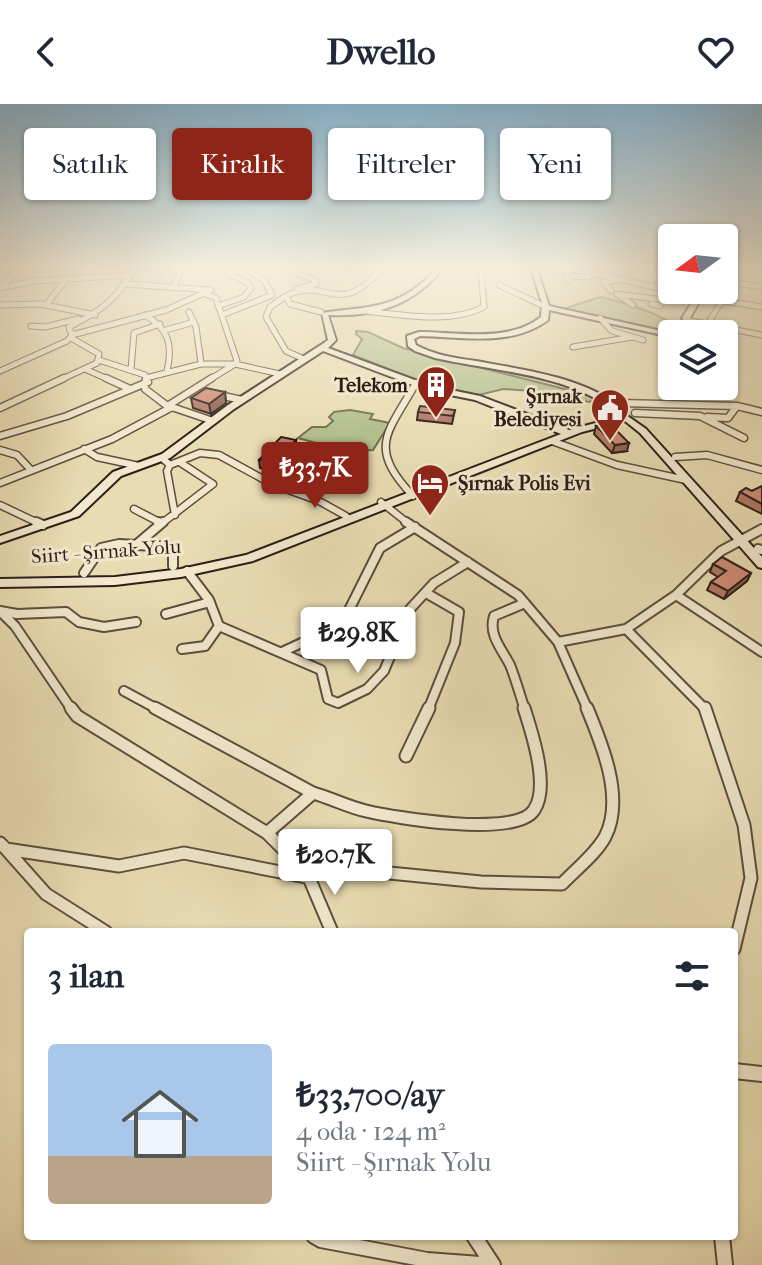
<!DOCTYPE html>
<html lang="tr">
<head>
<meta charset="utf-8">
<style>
  :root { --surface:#fff; --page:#f6f6f7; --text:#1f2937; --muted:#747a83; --accent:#8f2418 }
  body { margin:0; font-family:"IM FELL French Canon",serif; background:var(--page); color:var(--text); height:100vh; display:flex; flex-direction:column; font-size:30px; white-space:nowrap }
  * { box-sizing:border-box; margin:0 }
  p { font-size:26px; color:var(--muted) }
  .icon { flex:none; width:44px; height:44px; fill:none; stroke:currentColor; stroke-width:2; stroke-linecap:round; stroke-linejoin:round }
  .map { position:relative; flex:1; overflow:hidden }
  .drawer { position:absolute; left:24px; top:824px; width:714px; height:312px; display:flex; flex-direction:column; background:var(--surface); border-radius:8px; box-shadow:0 2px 6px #0004 }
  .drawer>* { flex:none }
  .hud { position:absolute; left:24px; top:24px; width:714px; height:72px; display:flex; gap:16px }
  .needle { width:52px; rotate:255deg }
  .fabs { position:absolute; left:658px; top:120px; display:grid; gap:16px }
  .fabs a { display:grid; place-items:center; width:80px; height:80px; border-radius:8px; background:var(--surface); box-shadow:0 2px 6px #0004; font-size:40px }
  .price { position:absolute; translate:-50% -68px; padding:0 18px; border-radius:8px; background:#fff; color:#222; font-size:26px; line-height:52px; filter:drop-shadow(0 2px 4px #0008) }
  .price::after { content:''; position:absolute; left:50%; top:48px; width:24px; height:18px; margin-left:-12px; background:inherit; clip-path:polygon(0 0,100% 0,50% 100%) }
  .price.active { background:var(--accent); color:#fff }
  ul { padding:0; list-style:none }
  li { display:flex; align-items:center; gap:24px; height:200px; padding:0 24px }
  li span { display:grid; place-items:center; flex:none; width:224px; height:160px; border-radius:8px; color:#555 }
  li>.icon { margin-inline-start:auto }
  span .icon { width:96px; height:96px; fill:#fffc; stroke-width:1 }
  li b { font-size:34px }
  h2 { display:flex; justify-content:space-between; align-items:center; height:96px; padding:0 24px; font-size:34px }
  .chip { padding:0 28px; border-radius:8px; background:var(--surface); box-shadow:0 2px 6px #0004; font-size:28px; line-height:72px }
  .chip.active { background:var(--accent); color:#fff }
  header { display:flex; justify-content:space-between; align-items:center; height:104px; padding:0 24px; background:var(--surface); font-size:36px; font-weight:700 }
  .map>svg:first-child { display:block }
  .green { fill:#b5c08d; stroke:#716f52; stroke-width:2 }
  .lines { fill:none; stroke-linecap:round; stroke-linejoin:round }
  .street-far4-casing { stroke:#5c4e3e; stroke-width:7 }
  .street-far3-casing { stroke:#5c4e3e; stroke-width:9 }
  .street-far2-casing { stroke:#5c4e3e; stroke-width:12 }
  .street-far1-casing { stroke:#5c4e3e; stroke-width:15 }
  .street-casing { stroke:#5c4e3e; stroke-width:18 }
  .secondary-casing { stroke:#2d1e17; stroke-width:4 }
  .street-far4 { stroke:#f1e8cd; stroke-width:5 }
  .street-far3 { stroke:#f1e8cd; stroke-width:6 }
  .street-far2 { stroke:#f1e8cd; stroke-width:8 }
  .street-far1 { stroke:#f1e8cd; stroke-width:11 }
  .street { stroke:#f1e8cd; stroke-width:14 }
  .secondary { fill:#f1e8cd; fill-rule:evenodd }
  .wall { fill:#b17865; stroke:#2d1e17; stroke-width:2 }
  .shaded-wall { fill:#906253; stroke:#2d1e17; stroke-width:2 }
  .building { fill:#ce8c76; stroke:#2d1e17; stroke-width:2 }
  .labels { text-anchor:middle; stroke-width:6; stroke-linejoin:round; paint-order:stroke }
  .far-poi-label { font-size:20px; font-weight:bold; fill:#2d1e17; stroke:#f1e8cd; text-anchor:end }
  .far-street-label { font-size:20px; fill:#2d1e17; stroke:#f1e8cd }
</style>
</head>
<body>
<header><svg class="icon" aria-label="back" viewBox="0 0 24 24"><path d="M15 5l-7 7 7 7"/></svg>Dwello<svg class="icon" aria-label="heart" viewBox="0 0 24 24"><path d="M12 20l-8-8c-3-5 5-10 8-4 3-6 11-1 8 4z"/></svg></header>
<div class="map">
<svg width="762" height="1161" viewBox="0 0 762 1161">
  <rect width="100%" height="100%" fill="#e9dcb2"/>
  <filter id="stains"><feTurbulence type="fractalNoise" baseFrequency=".0025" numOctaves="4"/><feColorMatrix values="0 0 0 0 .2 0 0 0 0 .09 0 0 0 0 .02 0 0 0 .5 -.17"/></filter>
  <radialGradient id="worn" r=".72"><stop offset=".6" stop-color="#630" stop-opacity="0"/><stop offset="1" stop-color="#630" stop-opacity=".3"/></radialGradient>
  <path class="green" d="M600,193c22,5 71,18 81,37l-118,-25z
    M356,227l12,1 35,16 197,50 -11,4 -44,-10 -42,-3 -24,6 -56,-12 -70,-28 9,-16 -6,-5z
    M350,306l23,4 -3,5 20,4 -17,27 -27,1 -48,-13 14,-11h14l7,-6 -4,-4 5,-5z"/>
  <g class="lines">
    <g class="street-far4-casing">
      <path id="street-far4" d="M288,165l27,11 1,4 -19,5
        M574,165l125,28 63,10
        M744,165l18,4
        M568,177l-2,-5 23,1
        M724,177l38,6
        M3,181l16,-16
        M174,181l8,-16
        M499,181l47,22
        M657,183l15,-13
        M0,184l34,-7 96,-6
        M611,187l-7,-9 14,-2
        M286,192l-16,11 -4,10 20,34 18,8
        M0,201l41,-1 54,11
        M46,201l21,-27
        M633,201l-16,-11 46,6 -3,6 -9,-2
        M218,202l26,-9 7,-9 -3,-5 -28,-14
        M363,207c38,3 86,14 121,-4l-3,-38
        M189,208l7,15 5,36
        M321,208l-31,-8 -4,-8c39,-21 52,24 95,-27
        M145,211c24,14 28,30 22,56
        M222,211l50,-20 -8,-15 -18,-11
        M600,214l12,13 31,9
        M686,216l76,15
        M710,216l12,-19
        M31,222l14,1 33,-8
        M166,226l28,-8
        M72,231l94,-25 45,-20 -86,-6
        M573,243l59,-10
        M99,256l46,15 2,5
        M131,265l3,-36 26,-9
        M87,266l23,10
        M0,267l67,-30 5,-6 -3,-8c33,-17 46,-26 65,-58
        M146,274l55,-14h34l2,-3 -21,-63 -10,-4
        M60,276l37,-17 2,-9 -28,-16
        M209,276l26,-16 45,10"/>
    </g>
    <g class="street-far3-casing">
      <path id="street-far3" d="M106,274l24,11
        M146,274l-1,11 21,16 47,16
        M214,290l28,6
        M622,299l115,3
        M169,301l43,-27
        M0,304l64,-30
        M635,309l65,3 44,22
        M707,313l21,1 9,-12 25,6
        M0,332l67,-20 81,-34
        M552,337l65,24 69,15
        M84,345l13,8 42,9
        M0,346l17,5 14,15
        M675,353l32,-2 55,15
        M162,354l8,7 30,-12 19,2 53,29 47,17 27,15
        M170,361l-3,6 8,44
        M0,379l112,-44 60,-32
        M413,392c-46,-49 -26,-62 3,-113
        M381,398l28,22
        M0,401l40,19
        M134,405l27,14
        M161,420l52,-40 -32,-21"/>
    </g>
    <g class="street-far2-casing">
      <path id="street-far2" d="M36,418l7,3
        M158,418l3,1
        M406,418l112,73 40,47
        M136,441l27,-23
        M758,445l4,1
        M84,469l17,-25 18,-4 54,3v19
        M426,489l33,19 -4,31 -27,67
        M676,491l86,57
        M525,499l-31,13c-6,19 8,33 16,49 6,15 10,30 15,45
        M0,507l15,15 57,84
        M0,507l17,3 49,-2 13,10 25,5 32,-5
        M166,510l44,-12
        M219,522l102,44 7,29 10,4 29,-14 17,-18 26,-62 24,-26 34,-21
        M626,525l80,81
        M182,545l23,-3 14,-20 -10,-26 -22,-29
        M282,548l60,-28 38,-76 35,-21
        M124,587l35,19
        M588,606l-30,-68 68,-13 50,-34 45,-44 41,-22"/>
    </g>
    <g class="street-far1-casing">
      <path id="street-far1" d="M71,604l6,8 190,117 18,18 23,14 173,17 81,2c14,-15 33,-29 43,-47 20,-38 -3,-93 -18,-129
        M155,604l158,85 -46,40
        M705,604l39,117 7,53 -17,71
        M406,652l23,-48
        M313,689c18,5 35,14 53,18 30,7 151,27 168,-1 16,-23 -2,-77 -10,-102
        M0,739l6,6 113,17 65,-13 122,24
        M6,745l40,45 60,38
        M307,769l25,59"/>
    </g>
    <g class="street-casing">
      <path id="street" d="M734,967l28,3
        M314,1132l7,4 106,20 66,5
        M474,1132l19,29
        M722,1132l3,29"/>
    </g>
    <g class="secondary-casing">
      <path id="secondary" d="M436,165h6c-29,37 -68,48 -114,46l8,25 -8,8 103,38 49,10 89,34 57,-15 20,14 116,128v11l-4,-1 -118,-134 -15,-12 -43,11 -329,129 -72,16 -66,8 -115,2v-8l115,-2 66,-8 65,-14 315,-121 -86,-34 -49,-10 -103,-39 -89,58 -64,49 -49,18 -42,40 -79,27v-7l71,-24 42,-40 49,-18 66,-49 96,-62 4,-3 -6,-27c47,-7 78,-3 114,-44z
        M531,165h6l12,37 126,28h-3v3l-123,-27 -1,10c-35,27 -86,17 -128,16l-6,3 2,6c18,10 39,13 60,16 49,9 108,16 147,48v4h-6c-46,-39 -125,-42 -182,-55l-20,-7 -7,-5 -1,-10 12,-4c39,0 89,11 122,-15l1,-14z
        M700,186h6l-16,28 11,16h-8l-11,-16z"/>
    </g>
    <use href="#street-far4" class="street-far4"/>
    <use href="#street-far3" class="street-far3"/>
    <use href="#street-far2" class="street-far2"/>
    <use href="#street-far1" class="street-far1"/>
    <use href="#street" class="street"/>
    <use href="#secondary" class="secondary"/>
  </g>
  <path class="wall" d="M225,288l1,11 -15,11 -18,-6 -2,-10z
    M455,306l-3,14 -35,-4 1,-8z
    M596,322l31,25 -15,2 -18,-19z
    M297,344l-22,24 -15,-4 -1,-8z
    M318,366l1,8 -12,10 -14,-4 -1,-8z
    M762,382v28l-26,-13 4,-9 12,-1z
    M713,460l38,9 -4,8 -23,18 -17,-9 4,-8 7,-5 -8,-5z"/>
  <path class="shaded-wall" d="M225,288l1,11 -15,11 -2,-10z
    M296,336l1,8 -22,24 -1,-9z
    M629,339l-2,8 -15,2 3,-8z
    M318,366l1,8 -12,10 -1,-8z
    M751,469l-4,8 -23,18 4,-8z"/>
  <path class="building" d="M206,284l19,4 -16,12 -18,-6z
    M420,302l35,4 -2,6 -35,-4z
    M610,320l19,19 -14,2 -19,-19z
    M281,333l15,3 -22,23 -15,-3z
    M304,362l14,4 -12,10 -14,-4z
    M762,382v18l-22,-12 6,-4 6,3z
    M722,453l29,16 -23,18 -17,-9 15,-11 -13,-7z"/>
  <linearGradient id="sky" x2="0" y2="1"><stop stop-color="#88b6d2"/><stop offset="0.5" stop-color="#f5efdc"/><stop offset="1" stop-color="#f5efdc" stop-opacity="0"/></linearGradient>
  <rect width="762" height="327" fill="url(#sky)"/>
  <defs>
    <g id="building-pin" transform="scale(2)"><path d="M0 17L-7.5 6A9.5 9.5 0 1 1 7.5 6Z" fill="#8f2418" stroke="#f1e8cd"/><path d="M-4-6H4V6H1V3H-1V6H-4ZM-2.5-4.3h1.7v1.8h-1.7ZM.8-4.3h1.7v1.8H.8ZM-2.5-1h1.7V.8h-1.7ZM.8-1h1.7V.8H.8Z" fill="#fff"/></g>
    <g id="civic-pin" transform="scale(2)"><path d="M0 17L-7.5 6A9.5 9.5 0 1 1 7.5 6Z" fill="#8f2418" stroke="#f1e8cd"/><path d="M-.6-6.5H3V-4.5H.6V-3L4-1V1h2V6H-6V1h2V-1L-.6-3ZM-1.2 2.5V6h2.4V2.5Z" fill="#fff"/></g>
    <g id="hotel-pin" transform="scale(2)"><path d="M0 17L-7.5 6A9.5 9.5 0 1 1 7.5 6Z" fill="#8f2418" stroke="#f1e8cd"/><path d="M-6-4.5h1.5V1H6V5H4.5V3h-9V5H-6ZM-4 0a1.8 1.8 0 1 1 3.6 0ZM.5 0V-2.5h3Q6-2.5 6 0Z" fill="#fff"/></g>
  </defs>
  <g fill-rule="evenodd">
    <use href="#building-pin" x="436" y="281"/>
    <use href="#civic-pin" x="610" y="304"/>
    <use href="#hotel-pin" x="430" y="379"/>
  </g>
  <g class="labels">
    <g class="far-poi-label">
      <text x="408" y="288">Telekom</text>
      <text x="582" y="299">Şırnak<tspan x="582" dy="23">Belediyesi</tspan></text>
      <text x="458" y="386" text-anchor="start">Şırnak Polis Evi</text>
    </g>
    <g class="far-street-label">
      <text transform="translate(106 447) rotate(-4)" y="7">Siirt - Şırnak Yolu</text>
    </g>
  </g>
  <rect width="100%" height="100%" filter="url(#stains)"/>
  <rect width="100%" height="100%" fill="url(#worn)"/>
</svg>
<div class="fabs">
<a><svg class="needle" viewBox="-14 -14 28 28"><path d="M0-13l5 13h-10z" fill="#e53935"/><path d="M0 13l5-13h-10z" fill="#747a83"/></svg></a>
<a><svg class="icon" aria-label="layers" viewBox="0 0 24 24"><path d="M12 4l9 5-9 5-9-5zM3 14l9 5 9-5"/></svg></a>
</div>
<b class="price active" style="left:315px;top:406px">₺33.7K</b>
<b class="price" style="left:358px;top:571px">₺29.8K</b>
<b class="price" style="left:335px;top:793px">₺20.7K</b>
<div class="hud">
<a class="chip">Satılık</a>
<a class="chip active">Kiralık</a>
<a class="chip">Filtreler</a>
<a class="chip">Yeni</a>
</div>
<section class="drawer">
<h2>3 ilan<svg class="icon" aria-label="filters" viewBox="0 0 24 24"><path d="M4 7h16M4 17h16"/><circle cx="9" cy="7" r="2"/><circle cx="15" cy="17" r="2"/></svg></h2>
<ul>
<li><span style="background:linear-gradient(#a9c7e8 70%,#b9a48a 0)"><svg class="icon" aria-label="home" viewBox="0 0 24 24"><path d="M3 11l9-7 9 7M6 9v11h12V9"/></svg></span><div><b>₺33,700/ay</b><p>4 oda · 124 m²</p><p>Siirt - Şırnak Yolu</p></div></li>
</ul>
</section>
</div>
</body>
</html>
